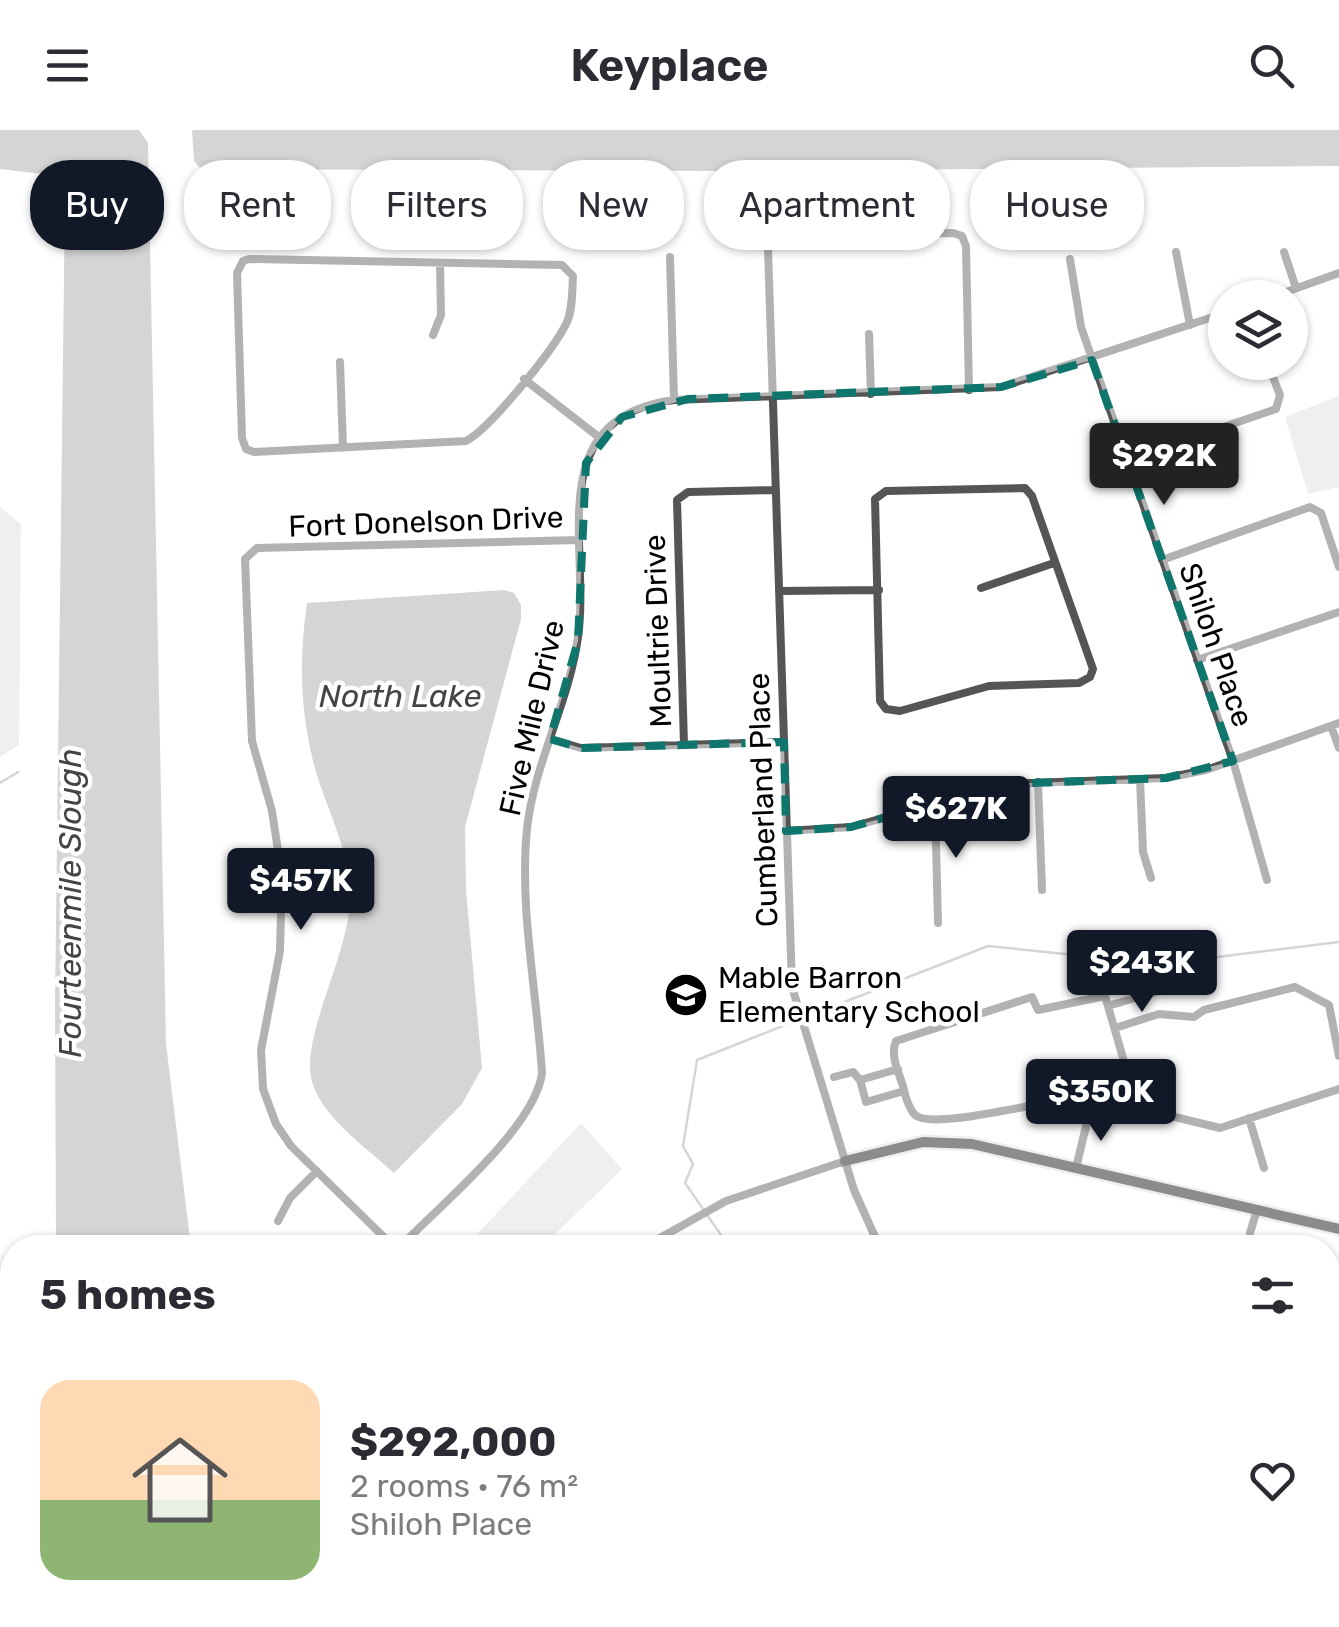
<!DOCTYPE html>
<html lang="en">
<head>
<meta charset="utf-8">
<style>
  :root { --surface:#fff; --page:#f7f7f7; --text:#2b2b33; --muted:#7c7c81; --line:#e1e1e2; --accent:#111827 }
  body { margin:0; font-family:Rubik,sans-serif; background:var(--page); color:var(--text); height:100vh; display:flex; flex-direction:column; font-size:38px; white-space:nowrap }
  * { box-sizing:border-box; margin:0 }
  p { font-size:32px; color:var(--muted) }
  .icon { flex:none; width:55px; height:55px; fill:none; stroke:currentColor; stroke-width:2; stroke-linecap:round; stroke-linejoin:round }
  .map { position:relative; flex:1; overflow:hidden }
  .panel { position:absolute; left:0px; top:1105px; width:1340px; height:392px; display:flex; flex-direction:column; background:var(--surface); border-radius:40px 40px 0 0; box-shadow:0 2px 8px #0004 }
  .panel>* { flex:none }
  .hud { position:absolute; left:30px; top:30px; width:1280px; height:90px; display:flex; gap:20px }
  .buttons { position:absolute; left:1208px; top:150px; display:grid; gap:20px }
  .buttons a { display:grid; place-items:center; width:100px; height:100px; border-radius:50%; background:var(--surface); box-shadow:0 2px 8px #0004; font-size:50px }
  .price { position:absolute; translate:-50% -85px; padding:0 22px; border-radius:10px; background:var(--accent); color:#fff; font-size:32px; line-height:65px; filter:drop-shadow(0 2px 5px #0008) }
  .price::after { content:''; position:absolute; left:50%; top:60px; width:30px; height:22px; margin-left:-15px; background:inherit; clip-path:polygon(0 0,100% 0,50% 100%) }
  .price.current { background:#222; color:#fff }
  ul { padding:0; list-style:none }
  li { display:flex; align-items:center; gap:30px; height:250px; padding:0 40px }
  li+li { border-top:2px solid var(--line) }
  li span { display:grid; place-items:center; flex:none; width:280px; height:200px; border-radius:30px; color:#555 }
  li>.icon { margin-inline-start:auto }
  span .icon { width:120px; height:120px; fill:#fffc; stroke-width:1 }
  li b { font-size:42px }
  h2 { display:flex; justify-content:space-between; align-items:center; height:120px; padding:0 40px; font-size:42px }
  .tag { padding:0 35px; border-radius:40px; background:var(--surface); box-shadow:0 2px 8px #0004; font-size:35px; line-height:90px }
  .tag.current { background:var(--accent); color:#fff }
  header { display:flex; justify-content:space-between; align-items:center; height:130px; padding:0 40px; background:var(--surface); font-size:45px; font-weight:600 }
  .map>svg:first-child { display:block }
  .green { fill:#dcdcdc }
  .water { fill:#a3a3a3 }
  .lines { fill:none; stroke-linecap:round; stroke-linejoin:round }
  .stream { stroke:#a3a3a3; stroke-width:2.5 }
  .major-casing { stroke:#dbdbdb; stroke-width:15 }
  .minor { stroke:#555; stroke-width:8 }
  .major { stroke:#000; stroke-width:10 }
  .marked { fill:none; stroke:#0f766e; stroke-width:8; stroke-dasharray:20 12; stroke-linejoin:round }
  .labels { text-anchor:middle; stroke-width:9; stroke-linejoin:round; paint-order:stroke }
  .street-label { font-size:30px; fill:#000; stroke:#fff }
  .poi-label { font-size:30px; fill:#000; stroke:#fff; text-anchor:start }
  .water-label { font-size:32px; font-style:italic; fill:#444; stroke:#fff }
</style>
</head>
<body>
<header><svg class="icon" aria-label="menu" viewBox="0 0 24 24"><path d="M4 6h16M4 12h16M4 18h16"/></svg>Keyplace<svg class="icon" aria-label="search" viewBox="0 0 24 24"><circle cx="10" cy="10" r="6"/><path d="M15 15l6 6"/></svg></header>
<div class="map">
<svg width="1339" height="1497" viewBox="0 0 1339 1497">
  <rect width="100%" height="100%" fill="#fff"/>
  <path class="green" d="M1339,266v91l-31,7 -23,-77z
    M0,377l21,17 -2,221 -19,12z
    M581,993l41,46 -80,78h-77z"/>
  <path class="water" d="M0,0h139l9,13 18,901 25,203h-135l-1,-243 10,-809 -15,-20 -50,-6z
    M192,0h1147v36l-604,5 -534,-2 -7,-8z
    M504,460l10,3 7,12v14l-56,208 1,63 16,178 -20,36 -68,69c-27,-25 -76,-58 -83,-96 -8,-45 37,-121 39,-177 1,-51 -25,-92 -37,-139 -13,-54 -14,-104 -6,-158z
    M12,1484v1h175l-17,12h-170v-6z
    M517,1485h88l1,12h-85z
    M842,1485h86l-15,12h-98z"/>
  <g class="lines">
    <path class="stream" d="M0,653l18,-11
      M806,887l182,-71 77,8 152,3 122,-15
      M730,1118l-45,-65 8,-19 -10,-18 14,-86 101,-40"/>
    <g class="major-casing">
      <path id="major" d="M845,1031l78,-19 49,2 367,85"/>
    </g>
    <path class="minor" d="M1176,122l14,73
      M1284,122l12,36
      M670,127l4,143
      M249,129l313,6 11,11c-1,15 0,32 -6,46 -12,26 -77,107 -101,119l-212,11 -8,-3 -4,-11 -5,-165 6,-12z
      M1070,129l11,68 152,434 34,119
      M1269,168l70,-25
      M869,204l2,60
      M433,205l8,-20 -1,-51
      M340,232l3,86
      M524,249l76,59
      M1127,330l149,-51 4,-14 -13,-33
      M1025,358l7,8 61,173 -3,8 -11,6 -90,3 -89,25 -14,-2 -6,-8 -5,-202 11,-8z
      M1162,430l148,-53 11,6 18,54
      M981,458l73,-25
      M779,461l100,-1
      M1197,530l142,-48
      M1331,596l8,22
      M550,609l31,9 203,-6
      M684,615l-7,-245 11,-8 88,-2
      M1140,649l3,73 8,26
      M1038,652l4,108
      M926,677l10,35 2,81
      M786,701l65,-4 153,-43 162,-6 40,-8 133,-47
      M1108,876l57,-17
      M1115,898l44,-14 35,3 10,-7 91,-23 34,18 10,51
      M898,939l-38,11 6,22 38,-11
      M834,947l19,-5 7,8
      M1249,988l15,50
      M1076,1038l17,-71 8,-10 27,-12 -23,-79 -67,14 -6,-13 -136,44c-6,14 2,30 7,45 2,9 5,22 12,29 19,17 146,-20 178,-18l127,31 119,-39
      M278,1091l12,-23 27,-27
      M1250,1103l7,-23
      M395,1118l-104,-102 -15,-22 -13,-35 -2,-39 19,-99 2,-74 -10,-66 -20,-70 -7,-182 12,-11 322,-8
      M399,1118c40,-42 136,-120 143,-175 -5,-80 -23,-165 -15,-244 7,-66 42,-126 51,-192 13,-91 -38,-219 96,-237l327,-13 224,-74
      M642,1118l84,-47 119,-40
      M880,1118l-26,-58 -62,-203 -24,-738 3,-11 10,-4 172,-1 9,3 4,10 3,144
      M1328,1195l11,-1
      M1328,1316l11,20
      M373,1485l3,12
      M1088,1485l7,12
      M1264,1485l1,12
      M669,1494l10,-9
      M1011,1497l21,-12"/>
    <use href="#major" class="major"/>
  </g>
  <path d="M0 0H1339V1497H0ZM1092,230l141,401 -67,17 -162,6 -153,43 -65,4 -2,-89 -203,6 -31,-9 28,-98 8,-178 36,-46 66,-18 313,-12z" fill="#fff" fill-opacity=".55" fill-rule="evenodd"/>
  <path class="marked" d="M1092,230l141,401 -67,17 -162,6 -153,43 -65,4 -2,-89 -203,6 -31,-9 28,-98 8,-178 36,-46 66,-18 313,-12z"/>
  <defs>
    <g id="school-disc" transform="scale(2.25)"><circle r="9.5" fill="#000" stroke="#fff"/><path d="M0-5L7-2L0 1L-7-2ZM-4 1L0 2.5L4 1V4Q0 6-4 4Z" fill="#fff"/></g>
  </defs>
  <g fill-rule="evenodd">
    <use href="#school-disc" x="686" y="865"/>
  </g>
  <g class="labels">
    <g class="street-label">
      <text transform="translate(426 392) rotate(-2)" y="10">Fort Donelson Drive</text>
      <text transform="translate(658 501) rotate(-92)" y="10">Moultrie Drive</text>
      <text transform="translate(1216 515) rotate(71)" y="10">Shiloh Place</text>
      <text transform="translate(532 588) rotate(-77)" y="10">Five Mile Drive</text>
      <text transform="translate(763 670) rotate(-92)" y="10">Cumberland Place</text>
    </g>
    <g class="poi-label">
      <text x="718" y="858">Mable Barron<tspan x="718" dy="34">Elementary School</tspan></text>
    </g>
    <g class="water-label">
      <text x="400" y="577">North Lake</text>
      <text transform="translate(70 773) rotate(-90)" y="11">Fourteenmile Slough</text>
    </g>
  </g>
</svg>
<div class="buttons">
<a><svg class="icon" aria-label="layers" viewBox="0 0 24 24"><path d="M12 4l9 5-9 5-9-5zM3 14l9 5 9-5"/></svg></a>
</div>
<b class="price current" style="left:1164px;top:378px">$292K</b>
<b class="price" style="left:956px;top:731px">$627K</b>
<b class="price" style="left:301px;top:803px">$457K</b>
<b class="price" style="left:1142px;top:885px">$243K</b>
<b class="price" style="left:1101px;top:1014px">$350K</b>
<div class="hud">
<a class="tag current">Buy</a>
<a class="tag">Rent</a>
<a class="tag">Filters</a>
<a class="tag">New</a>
<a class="tag">Apartment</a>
<a class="tag">House</a>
</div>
<section class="panel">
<h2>5 homes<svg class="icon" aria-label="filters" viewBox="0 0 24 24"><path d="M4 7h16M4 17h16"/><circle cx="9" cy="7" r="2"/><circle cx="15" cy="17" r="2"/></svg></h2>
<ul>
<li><span style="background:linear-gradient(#ffd9b3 60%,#8fb573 0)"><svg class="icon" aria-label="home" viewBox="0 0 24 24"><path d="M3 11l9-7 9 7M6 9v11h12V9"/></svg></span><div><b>$292,000</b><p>2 rooms · 76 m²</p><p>Shiloh Place</p></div><svg class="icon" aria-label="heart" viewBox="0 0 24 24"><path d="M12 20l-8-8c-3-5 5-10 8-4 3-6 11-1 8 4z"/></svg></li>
</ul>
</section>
</div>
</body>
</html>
